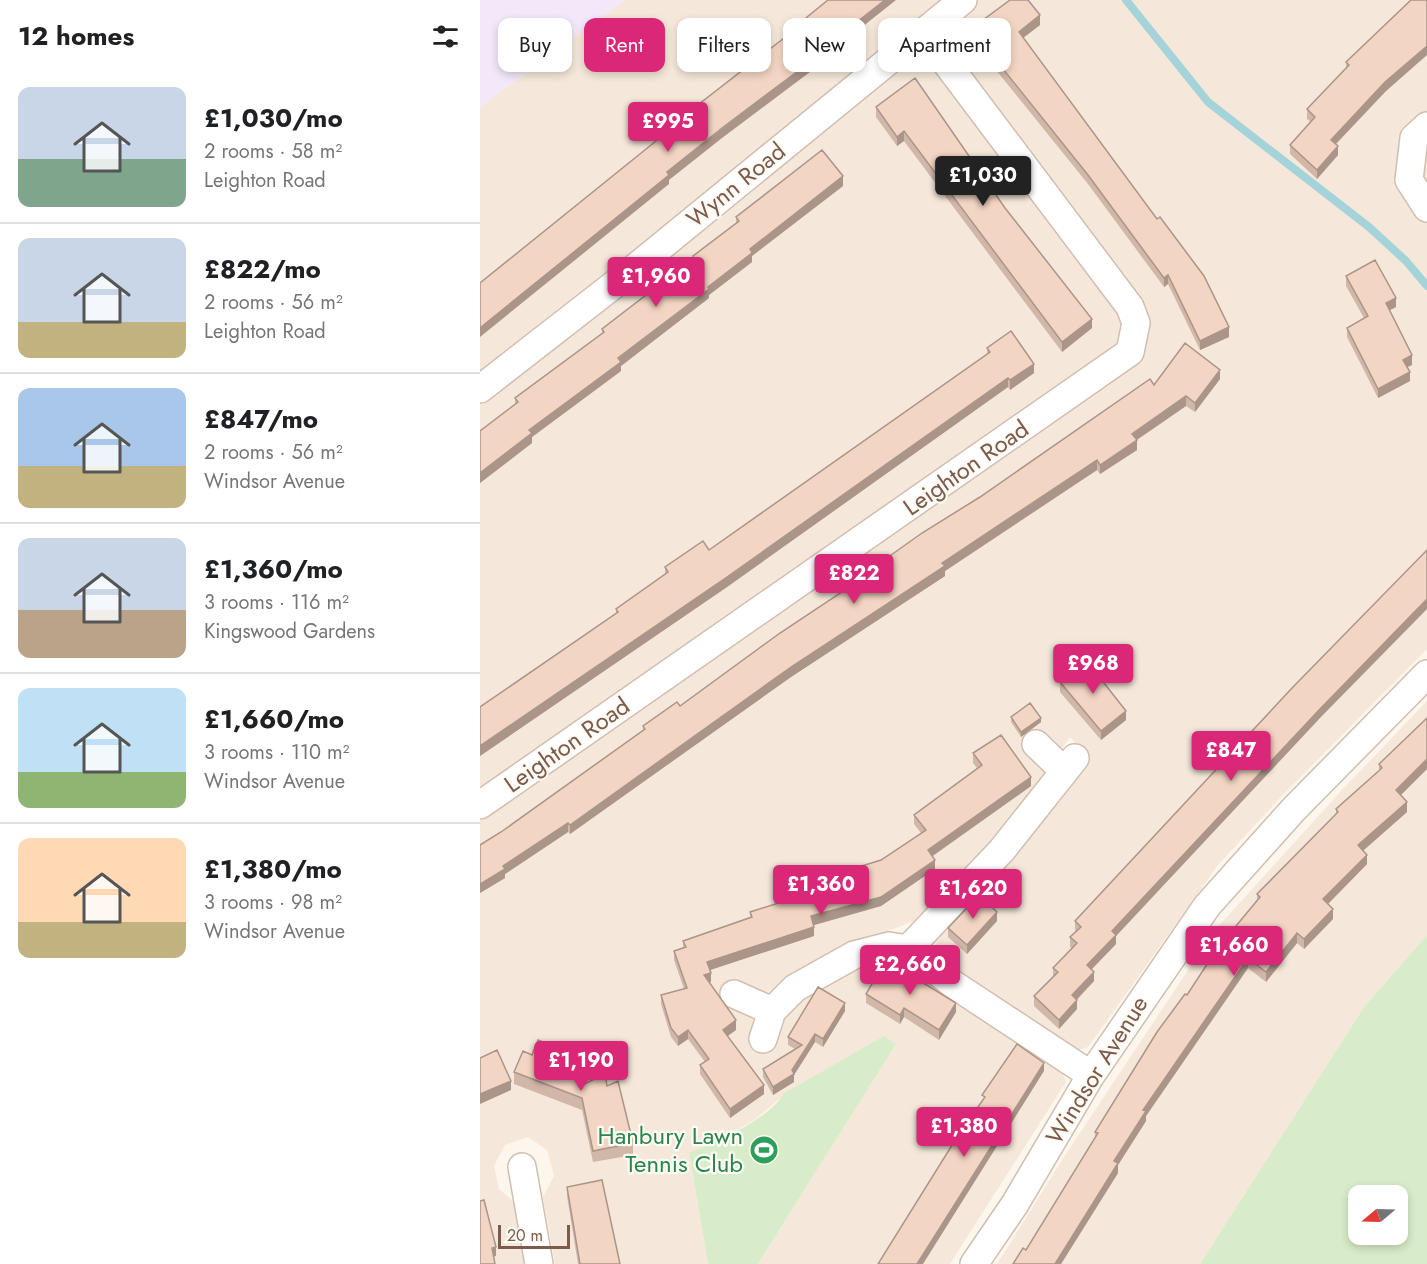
<!DOCTYPE html>
<html lang="en">
<head>
<meta charset="utf-8">
<style>
  :root { --surface:#fff; --page:#f2f2f2; --text:#202124; --muted:#757577; --line:#e0e0e0; --accent:#db2777 }
  body { margin:0; font-family:Jost,sans-serif; background:var(--page); color:var(--text); height:100vh; display:flex; flex-direction:column; font-size:22px; white-space:nowrap }
  * { box-sizing:border-box; margin:0 }
  p { font-size:20px; color:var(--muted) }
  .icon { flex:none; width:33px; height:33px; fill:none; stroke:currentColor; stroke-width:2; stroke-linecap:round; stroke-linejoin:round }
  .map { position:relative; flex:1; overflow:hidden }
  .panel { display:flex; flex-direction:column; background:var(--surface); width:480px }
  .panel>* { flex:none }
  .guide { position:absolute; left:18px; top:18px; width:570px; height:54px; display:flex; gap:12px }
  .needle { width:39px; rotate:251deg }
  .fabs { position:absolute; left:868px; top:1185px; display:grid; gap:12px }
  .fabs a { display:grid; place-items:center; width:60px; height:60px; border-radius:12px; background:var(--surface); box-shadow:0 3px 9px #0003; font-size:30px }
  .scale { position:absolute; left:18px; bottom:15px; width:72px; box-sizing:border-box; padding-left:6px; border:3px solid #7a5c4d; border-top:0; font-size:16px; line-height:21px; white-space:nowrap; color:#7a5c4d; -webkit-text-stroke:4px #fffaf3; paint-order:stroke }
  .price { position:absolute; translate:-50% -51px; padding:0 14px; border-radius:6px; background:var(--accent); color:#fff; font-size:20px; line-height:39px; filter:drop-shadow(0 2px 3px #0008) }
  .price::after { content:''; position:absolute; left:50%; top:36px; width:18px; height:14px; margin-left:-9px; background:inherit; clip-path:polygon(0 0,100% 0,50% 100%) }
  .price.active { background:#222; color:#fff }
  ul { padding:0; list-style:none }
  li { display:flex; align-items:center; gap:18px; height:150px; padding:0 18px }
  li+li { border-top:2px solid var(--line) }
  li span { display:grid; place-items:center; flex:none; width:168px; height:120px; border-radius:12px; color:#555 }
  li>.icon { margin-inline-start:auto }
  span .icon { width:72px; height:72px; fill:#fffc; stroke-width:1 }
  li b { font-size:26px }
  h2 { display:flex; justify-content:space-between; align-items:center; height:72px; padding:0 18px; font-size:26px }
  .pill { padding:0 21px; border-radius:12px; background:var(--surface); box-shadow:0 3px 9px #0003; font-size:21px; line-height:54px }
  .pill.active { background:var(--accent); color:#fff }
  main { display:flex; flex:1; min-height:0 }
  .map>svg:first-child { display:block }
  .residential { fill:#f5e8da }
  .education { fill:#f3e8fa }
  .green { fill:#d8ecc9; fill-rule:evenodd }
  .lines { fill:none; stroke-linecap:round; stroke-linejoin:round }
  .stream { stroke:#a5d3da; stroke-width:8 }
  .street-casing { stroke:#d1beb0; stroke-width:30 }
  .street { stroke:#fff; stroke-width:27 }
  .wall { fill:#d1b7a8 }
  .shaded-wall { fill:#aa9588 }
  .building { fill:#f3d5c3; stroke:#aa9588; stroke-width:1.5 }
  .labels { text-anchor:middle; stroke-width:4.5; stroke-linejoin:round; paint-order:stroke }
  .street-label { font-size:24px; fill:#7a5c4d; stroke:#fffaf3 }
  .leisure-label { font-size:24px; fill:#27864d; stroke:#fffaf3; text-anchor:end }
</style>
</head>
<body>
<main>
<section class="panel">
<h2>12 homes<svg class="icon" aria-label="filters" viewBox="0 0 24 24"><path d="M4 7h16M4 17h16"/><circle cx="9" cy="7" r="2"/><circle cx="15" cy="17" r="2"/></svg></h2>
<ul>
<li><span style="background:linear-gradient(#c9d6e8 60%,#7fa58c 0)"><svg class="icon" aria-label="home" viewBox="0 0 24 24"><path d="M3 11l9-7 9 7M6 9v11h12V9"/></svg></span><div><b>£1,030/mo</b><p>2 rooms · 58 m²</p><p>Leighton Road</p></div></li>
<li><span style="background:linear-gradient(#c9d6e8 70%,#c2b280 0)"><svg class="icon" aria-label="home" viewBox="0 0 24 24"><path d="M3 11l9-7 9 7M6 9v11h12V9"/></svg></span><div><b>£822/mo</b><p>2 rooms · 56 m²</p><p>Leighton Road</p></div></li>
<li><span style="background:linear-gradient(#a9c7e8 65%,#c2b280 0)"><svg class="icon" aria-label="home" viewBox="0 0 24 24"><path d="M3 11l9-7 9 7M6 9v11h12V9"/></svg></span><div><b>£847/mo</b><p>2 rooms · 56 m²</p><p>Windsor Avenue</p></div></li>
<li><span style="background:linear-gradient(#c9d6e8 60%,#b9a48a 0)"><svg class="icon" aria-label="home" viewBox="0 0 24 24"><path d="M3 11l9-7 9 7M6 9v11h12V9"/></svg></span><div><b>£1,360/mo</b><p>3 rooms · 116 m²</p><p>Kingswood Gardens</p></div></li>
<li><span style="background:linear-gradient(#bfe0f5 70%,#8fb573 0)"><svg class="icon" aria-label="home" viewBox="0 0 24 24"><path d="M3 11l9-7 9 7M6 9v11h12V9"/></svg></span><div><b>£1,660/mo</b><p>3 rooms · 110 m²</p><p>Windsor Avenue</p></div></li>
<li><span style="background:linear-gradient(#ffd9b3 70%,#c2b280 0)"><svg class="icon" aria-label="home" viewBox="0 0 24 24"><path d="M3 11l9-7 9 7M6 9v11h12V9"/></svg></span><div><b>£1,380/mo</b><p>3 rooms · 98 m²</p><p>Windsor Avenue</p></div></li>
</ul>
</section>
<div class="map">
<svg width="947" height="1264" viewBox="0 0 947 1264">
  <rect width="100%" height="100%" fill="#fdf6ec"/>
  <path class="residential" d="M145,0h802v649l-146,148 -63,68 -130,182 -12,4 -138,-96 -2,-18 89,-93 65,-83 -20,-24 -61,89 -45,48 -50,47 -82,32 -67,40 -13,-1 -23,-10 -8,14 25,14 7,9 -2,18 40,-33 49,-32 40,-13 20,2 162,110 4,11 -116,182h-192l138,-220 -12,-7 -102,60 -28,23 -49,28 -16,4 19,112h-153l-12,-67 11,-21 -7,-26 -19,-13 -23,8 -11,21 5,23 15,13 11,62h-45v-1157z
    M947,701v234l-63,72 -164,257h-203l67,-107 150,-226 129,-142z"/>
  <path class="education" d="M0,0h145l-145,107z"/>
  <path class="green" d="M947,935v329h-227l164,-257zM879,1196h39v38h-39z
    M404,1036l12,8 -138,220h-50l-19,-112c22,-5 85,-37 94,-58z"/>
  <g class="lines">
    <path class="stream" d="M646,0l82,102 161,125 37,34 21,25"/>
    <g class="street-casing">
      <path id="street" d="M947,126l-13,12 -5,42 18,28
        M0,389l140,-109 343,-280
        M556,744l28,27
        M0,805l650,-453 6,-29 -6,-16 -207,-275
        M428,949l45,35 138,91
        M254,994l38,17
        M283,1039l9,-28 23,-23 59,-33 35,-9 19,3 94,-99 73,-92
        M42,1167l17,97
        M494,1264l41,-60 76,-129 116,-169 87,-97 133,-135"/>
    </g>
    <use href="#street" class="street"/>
  </g>
  <path class="wall" d="M560,25l-17,13 206,299 -29,13 -32,-66 -4,3 -76,-103 -117,-145v-10z
    M866,62l39,30 -49,52 2,11 -21,24 -27,-25v-9l21,-23 -4,-3v-10l39,-40z
    M396,107l129,101 87,120 -30,24 -158,-211 -7,5 -21,-29z
    M363,186l-91,70v6l-43,33v3l-88,68v5l-89,66v6l-52,40v-52l35,-27v-6l87,-64v-5l91,-70v-3l43,-33v-6z
    M866,276l50,31 -6,3 22,55 -5,2 3,14 -32,17 -31,-61v-9l17,-10 -18,-32z
    M507,348l47,25 -24,17 -2,-3 -281,200 -247,169v-49l136,-94v-4l49,-35v-7l44,-17 278,-196z
    M740,379l-25,33 -9,-6 -49,34v10l-37,24 -3,-4 -152,101v5l-154,101 -221,157 -2,-2 -63,42v4l-25,15v-48l21,-13 142,-102v-4l37,-20 190,-133v-3l110,-73 174,-112z
    M580,682l46,4 20,34 -25,20 -41,-48z
    M531,717l30,5 -20,15 -10,-15z
    M947,718v51l-27,26 7,17 -44,39 4,13 -39,40 5,15 -29,30 -7,-6 -31,39 -18,-14 -102,148v5l-28,44v8l-57,91h-48l13,-14 69,-112v-6l92,-137 70,-95v-6l79,-80v-5l43,-38v-7z
    M839,719l-203,217v8l-24,25 2,12 -17,19v9l-18,20 -25,-23v-10l19,-19v-9l19,-20 -2,-1v-10l6,-5 -1,-2v-9z
    M493,753l58,33 -98,70 2,13 -54,37 -68,19 1,11 -104,34 1,12h-2l27,48 -8,6 36,58 -34,24 -30,-44v-9l5,-3 -17,-23 -10,7 -7,-9 -10,-33v-9l23,-6 -10,-29v-9l9,-3v-7l67,-24v-5l57,-19v-10l74,-23 40,-27 -7,-9v-9l63,-47 -4,-5z
    M517,921l-30,33 -19,-17v-9z
    M386,994l90,18 -17,28 -35,-23 -4,7 -34,-21z
    M365,1011l-22,36 -8,-5 -21,33v7l-21,13 -10,-18v-8l32,-20 -7,-4v-8z
    M52,1055l57,16 -4,12 22,3 26,57v12l-40,7 -11,-52 -68,-26v-12z
    M87,1187l53,77h-42l-11,-68z"/>
  <path class="shaded-wall" d="M405,0h11l-78,62v4l-96,72 -53,42v4l-189,153v-9l187,-156z
    M560,15v10l-21,16v-9z
    M947,46v9l-42,37 -54,57v-9l54,-58z
    M424,131v10l-7,5v-9z
    M858,146v9l-21,24v-9z
    M363,176v10l-91,70v6l-43,33v3l-88,68v5l-89,66v6l-52,40v-10l49,-43 179,-143 42,-38z
    M688,275v9l-4,3v-9z
    M916,298v9l-10,5v-9z
    M612,319v9l-30,24v-10z
    M749,327v10l-29,13v-9z
    M932,355v10l-9,4v-9z
    M554,364v9l-24,17v-10z
    M740,370v9l-25,33v-9z
    M930,372v9l-32,17v-9z
    M528,378v9l-281,200 -247,169v-10z
    M706,396v10l-54,37v-9z
    M657,440v10l-37,24v-9z
    M617,460v10l-152,101v5l-154,101 -221,157v-9l221,-158 151,-104z
    M947,599v10l-108,110 -203,217v8l-29,30v-9l25,-34 207,-221z
    M646,711v9l-25,20v-9z
    M561,718v4l-20,15v-5z
    M947,759v10l-31,31v-10z
    M551,777v9l-103,73v-9z
    M927,802v10l-49,43v-10z
    M88,823v9l-63,42v4l-25,15v-9l23,-18z
    M887,855v9l-44,45v-10z
    M455,860v9l-54,37 -70,20v-10z
    M853,909v10l-29,30v-10z
    M517,912v9l-30,33v-9z
    M334,927v9l-107,35v-9z
    M817,933v10l-31,39v-10z
    M768,958v10l-102,148v5l-28,44v8l-57,91h-6l88,-154z
    M614,972v9l-22,23v-9z
    M231,973v9l-7,2v-9z
    M597,1000v9l-18,20v-9z
    M365,1003v8l-22,36v-8z
    M476,1003v9l-17,28v-10z
    M424,1008v9l-4,7v-9z
    M256,1020v10l-13,9v-9z
    M208,1030v9l-10,7v-9z
    M335,1034v8l-21,33v7l-21,13v-8l19,-17z
    M109,1060v11l-9,26v-11z
    M564,1063v8l-121,193h-6z
    M31,1081v9l-31,14v-10z
    M284,1085v9l-34,24v-9z
    M16,1247v9l-4,1v-9z"/>
  <path class="building" d="M348,0h57l-69,54 2,2 -96,72 -55,44 2,3 -189,153v-45l176,-142 -2,-2 148,-115 -1,-2z
    M530,0h18l12,15 -21,17 138,187 3,-2 44,59 25,51 -29,14 -32,-66 -4,3 -76,-103 -117,-146z
    M931,0h16v46l-42,36 -54,58 7,6 -21,24 -27,-25 25,-28 -8,-8 42,-44 -3,-3z
    M435,78l90,130 87,111 -30,23 -158,-211 -7,6 -21,-30z
    M342,150l21,26 -93,73 2,4 -44,34 1,2 -91,69 3,4 -92,68 3,3 -52,40v-42l38,-29 -3,-4 89,-66 -2,-3 92,-71 -1,-2 46,-35 -3,-4z
    M895,260l21,38 -10,5 26,52 -9,5 7,12 -32,17 -31,-61 21,-12 -22,-40z
    M531,331l23,33 -24,16 -2,-2 -281,199 -247,169v-39l138,-95 -2,-3 52,-37 -3,-5 38,-26 6,9 281,-198 -3,-4z
    M705,343l35,27 -25,33 -9,-7 -54,38 5,6 -37,25 -3,-5 -155,103 3,3 -154,101 -221,158 -2,-2 -65,43 2,3 -25,15v-39l21,-13 144,-103 -2,-3 34,-24 3,4 100,-73 92,-61 -2,-2 52,-37 58,-36 170,-118 4,6z
    M947,550v49l-108,111 -207,221 4,4 -29,30 7,7 -22,23 5,5 -18,20 -25,-24 24,-24 -5,-4 24,-25 -7,-6 11,-10 -6,-6 218,-234z
    M608,659l18,22 -2,2 22,28 -25,20 -41,-49z
    M550,703l11,15 -20,14 -10,-15z
    M947,718v41l-31,31 11,12 -49,43 9,10 -44,44 10,10 -29,30 -7,-6 -31,39 -18,-14 -105,152 3,1 -32,50 4,2 -63,101h-42l10,-16 3,2 72,-117 -3,-1 62,-100 28,-38 2,1 30,-46 43,-52 -3,-3 81,-82 -2,-3 46,-41 -3,-4z
    M521,735l30,42 -103,73 7,10 -54,37 -70,19 3,11 -107,35 4,11 -7,2 32,45 -13,10 41,55 -34,24 -30,-44 9,-6 -21,-29 -10,7 -7,-9 -10,-33 26,-7 -13,-37 12,-4 -3,-6 69,-24 -2,-5 60,-19 -3,-10 74,-23 45,-30 -12,-15 68,-50 -9,-12z
    M499,895l18,17 -30,33 -19,-17z
    M406,960l70,43 -17,27 -35,-22 -4,7 -34,-21z
    M338,987l27,16 -22,36 -8,-5 -23,36 2,4 -21,13 -10,-18 39,-24 -14,-8z
    M58,1040l51,20 -9,26 25,-12 2,12 11,-5 15,62 -40,8 -11,-53 -68,-26 9,-21 9,4z
    M537,1044l27,19 -127,201h-39l81,-130 26,-37 -3,-2z
    M17,1050l14,31 -31,13v-36z
    M122,1180l18,84h-40l-13,-77z
    M4,1200l12,47 -4,1 3,16h-15v-63z"/>
  <defs>
    <g id="stadium-disc" transform="scale(1.5)"><circle r="9.5" fill="#2e9e5b" stroke="#fffaf3"/><path d="M0-5a6.5 5 0 1 0 0 10a6.5 5 0 1 0 0-10ZM-3.5-1.8h7v3.6h-7Z" fill="#fff"/></g>
  </defs>
  <g fill-rule="evenodd">
    <use href="#stadium-disc" x="284" y="1150"/>
  </g>
  <g class="labels">
    <g class="street-label">
      <text transform="translate(256 185) rotate(-39)" y="8">Wynn Road</text>
      <text transform="translate(486 468) rotate(-35)" y="8">Leighton Road</text>
      <text transform="translate(87 745) rotate(-35)" y="8">Leighton Road</text>
      <text transform="translate(617 1070) rotate(-58)" y="8">Windsor Avenue</text>
    </g>
    <g class="leisure-label">
      <text x="263" y="1144">Hanbury Lawn<tspan x="263" dy="28">Tennis Club</tspan></text>
    </g>
  </g>
</svg>
<div class="fabs">
<a><svg class="needle" viewBox="-14 -14 28 28"><path d="M0-13l5 13h-10z" fill="#e53935"/><path d="M0 13l5-13h-10z" fill="#757577"/></svg></a>
</div>
<div class="scale">20 m</div>
<b class="price" style="left:188px;top:153px">£995</b>
<b class="price active" style="left:503px;top:207px">£1,030</b>
<b class="price" style="left:176px;top:308px">£1,960</b>
<b class="price" style="left:374px;top:605px">£822</b>
<b class="price" style="left:613px;top:695px">£968</b>
<b class="price" style="left:751px;top:782px">£847</b>
<b class="price" style="left:341px;top:916px">£1,360</b>
<b class="price" style="left:493px;top:920px">£1,620</b>
<b class="price" style="left:754px;top:977px">£1,660</b>
<b class="price" style="left:430px;top:996px">£2,660</b>
<b class="price" style="left:101px;top:1092px">£1,190</b>
<b class="price" style="left:484px;top:1158px">£1,380</b>
<div class="guide">
<a class="pill">Buy</a>
<a class="pill active">Rent</a>
<a class="pill">Filters</a>
<a class="pill">New</a>
<a class="pill">Apartment</a>
</div>
</div>
</main>
</body>
</html>
